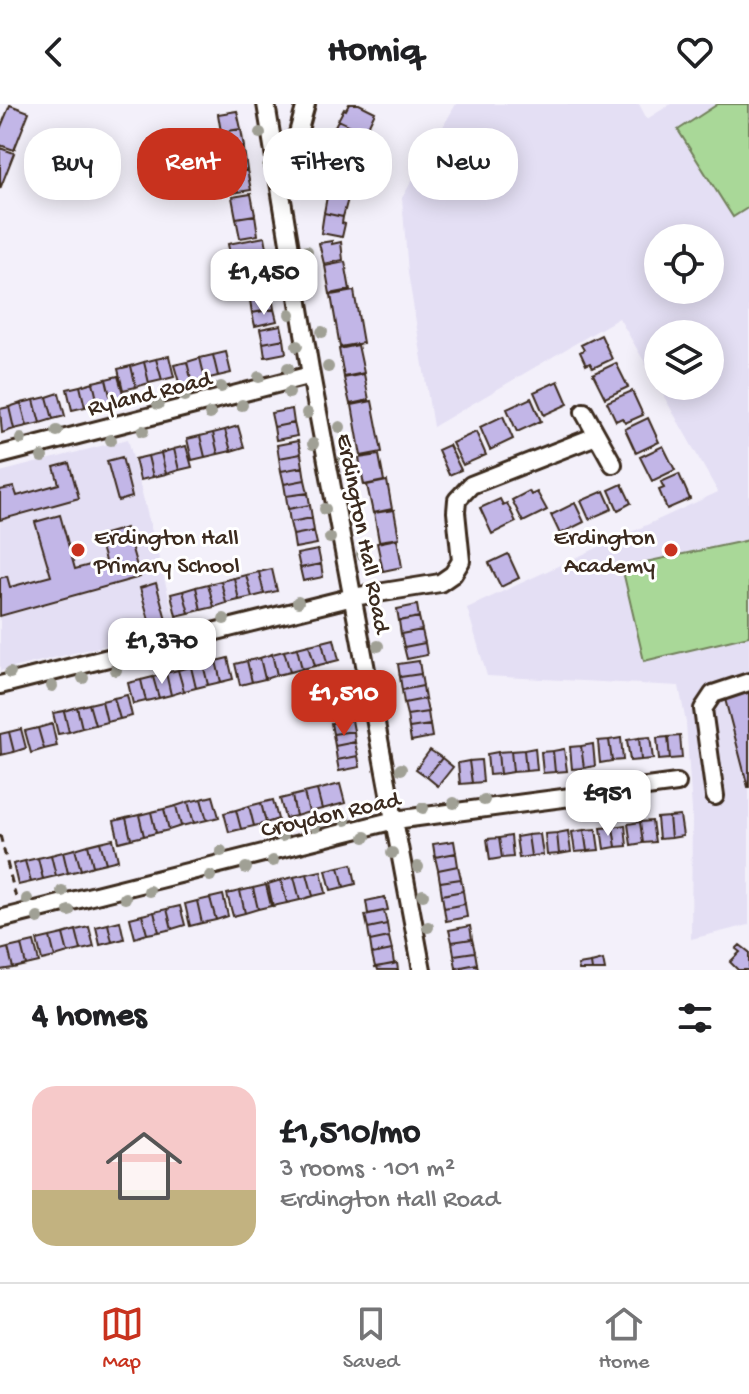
<!DOCTYPE html>
<html lang="en">
<head>
<meta charset="utf-8">
<style>
  :root { --surface:#fff; --page:#f2f2f2; --text:#202124; --muted:#757577; --line:#e0e0e0; --accent:#c8321e }
  body { margin:0; font-family:"Gochi Hand",sans-serif; background:var(--page); color:var(--text); height:100vh; display:flex; flex-direction:column; font-size:30px; white-space:nowrap }
  * { box-sizing:border-box; margin:0 }
  p { font-size:26px; color:var(--muted) }
  .icon { flex:none; width:44px; height:44px; fill:none; stroke:currentColor; stroke-width:2; stroke-linecap:round; stroke-linejoin:round }
  .map { position:relative; height:866px; overflow:hidden }
  .drawer { display:flex; flex-direction:column; background:var(--surface); flex:1 }
  .drawer>* { flex:none }
  .top-card { position:absolute; left:24px; top:24px; width:702px; height:72px; display:flex; gap:16px }
  .fabs { position:absolute; left:644px; top:120px; display:grid; gap:16px }
  .fabs a { display:grid; place-items:center; width:80px; height:80px; border-radius:50%; background:var(--surface); box-shadow:0 4px 20px #0003; font-size:40px }
  .price { position:absolute; translate:-50% -68px; padding:0 18px; border-radius:16px; background:#fff; color:#222; font-size:26px; line-height:52px; filter:drop-shadow(0 2px 4px #0008) }
  .price::after { content:''; position:absolute; left:50%; top:48px; width:24px; height:18px; margin-left:-12px; background:inherit; clip-path:polygon(0 0,100% 0,50% 100%) }
  .price.on { background:var(--accent); color:#fff }
  ul { padding:0; list-style:none }
  li { display:flex; align-items:center; gap:24px; height:200px; padding:0 32px }
  li span { display:grid; place-items:center; flex:none; width:224px; height:160px; border-radius:24px; color:#555 }
  li>.icon { margin-inline-start:auto }
  span .icon { width:96px; height:96px; fill:#fffc; stroke-width:1 }
  li b { font-size:34px }
  h2 { display:flex; justify-content:space-between; align-items:center; height:96px; padding:0 32px; font-size:34px }
  .tag { padding:0 28px; border-radius:32px; background:var(--surface); box-shadow:0 4px 20px #0003; font-size:28px; line-height:72px }
  .tag.on { background:var(--accent); color:#fff }
  header { display:flex; justify-content:space-between; align-items:center; height:104px; padding:0 32px; background:var(--surface); font-size:36px; font-weight:800 }
  .tab-bar { display:flex; justify-content:space-around; align-items:center; height:112px; border-top:2px solid var(--line); background:var(--surface); font-size:22px; color:var(--muted) }
  .tab-bar a { display:grid; justify-items:center; gap:4px }
  .tab-bar .on { color:var(--accent) }
  .map>svg:first-child { display:block }
  .built { fill:#e4dff4; fill-rule:evenodd }
  .green { fill:#a9d898; stroke:#72815b; stroke-width:2 }
  .building { fill:#c2b6e7; stroke:#3b2a1e; stroke-width:2 }
  .lines { fill:none; stroke-linecap:round; stroke-linejoin:round }
  .minor-casing { stroke:#3b2a1e; stroke-width:22 }
  .path { stroke:#3b2a1e; stroke-width:3; stroke-dasharray:8 6; stroke-linecap:butt }
  .minor { stroke:#fff; stroke-width:16 }
  .tree { fill:#a0a095 }
  .poi-dot { fill:#c8321e; stroke:#fff; stroke-width:3 }
  .labels { text-anchor:middle; stroke-width:6; stroke-linejoin:round; paint-order:stroke }
  .street-label { font-size:24px; fill:#3b2a1e; stroke:#fff }
  .poi-label { font-size:24px; fill:#3b2a1e; stroke:#fff; text-anchor:start }
</style>
</head>
<body>
<header><svg class="icon" aria-label="back" viewBox="0 0 24 24"><path d="M15 5l-7 7 7 7"/></svg>Homiq<svg class="icon" aria-label="heart" viewBox="0 0 24 24"><path d="M12 20l-8-8c-3-5 5-10 8-4 3-6 11-1 8 4z"/></svg></header>
<div class="map">
<svg width="749" height="866" viewBox="0 0 749 866">
  <rect width="100%" height="100%" fill="#f3f0fa"/>
  <filter id="ink" filterUnits="userSpaceOnUse"><feTurbulence type="fractalNoise" baseFrequency=".0125" numOctaves="2"/><feDisplacementMap in="SourceGraphic" scale="16" xChannelSelector="R" yChannelSelector="G"/><feConvolveMatrix kernelMatrix="1 2 1 2 8 2 1 2 1" color-interpolation-filters="sRGB"/></filter>
  <g filter="url(#ink)">
    <path class="built" d="M456,0h183l8,15 24,-15h78v821l-58,14 1,-129 -6,-87 -7,-37 -192,-10 -20,-68 251,-116 -60,-106h52v-52h-52v51l-39,-67 -186,109 -25,-154 -6,-75zM658,134h52v52h-52z
      M128,335l49,189 -177,43v-199z"/>
    <path class="green" d="M718,0h31v103l-16,10 -55,-87z
      M749,436v96l-105,25 -22,-94z"/>
    <path class="building" d="M349,0h10l16,8 -8,17 -6,-3 -2,4 -21,-10 6,-11 2,1z
      M10,1l19,7 -15,38 -14,-5v-16z
      M237,7l4,18 -20,3 -3,-18z
      M338,16l21,10 -2,5 2,1 -6,14 -24,-12z
      M241,25l3,18 -19,3 -4,-18z
      M333,43l29,8 -4,11 -10,-2 -2,7 -18,-4z
      M0,44l14,5 -14,36z
      M244,45l3,21 -18,3 -4,-21z
      M328,63l31,8 -2,10 -12,-4 -3,11 -20,-6z
      M247,66l4,20 -19,3 -3,-20z
      M328,87l21,4 -6,22 -19,-4z
      M251,90l4,21 -19,3 -4,-21z
      M324,109l19,4 -1,6 3,1 -3,13 -21,-4z
      M255,111l3,20 -18,3 -4,-20z
      M265,133l3,16 -37,7 -3,-16z
      M332,137v3l9,-2 2,18 -19,4 -5,-21z
      M268,149l4,19 -45,8 -3,-19z
      M345,158l5,28 -20,4 -5,-28z
      M269,179l3,13 -22,4 -2,-13z
      M354,187l9,52 -23,4 -9,-52z
      M272,192l2,13 -22,4 -2,-13z
      M274,205l3,12 -22,5 -3,-13z
      M281,221l3,14 -21,4 -3,-14z
      M601,231l11,24 -19,9 -3,-5 -4,2 -6,-13 4,-2 -3,-5z
      M284,235l2,14 -21,4 -2,-14z
      M358,241l6,28 -20,4 -5,-28z
      M226,248l5,21 -13,3 -5,-21z
      M213,251l5,21 -13,3 -5,-21z
      M169,252l5,21 -12,3 -6,-21z
      M200,254l5,21 -13,4 -5,-21z
      M156,255l6,21 -13,3 -5,-21z
      M144,258l5,21 -13,4 -5,-21z
      M187,258l5,21 -12,3 -6,-21z
      M616,259l12,24 -23,11 -12,-24z
      M131,262l5,21 -13,3 -5,-21z
      M364,270l5,26 -19,4 -6,-26z
      M118,272l6,21 -13,3 -5,-21z
      M106,275l5,21 -13,4 -5,-22z
      M558,277l10,23 -24,11 -10,-23z
      M93,278l5,22 -13,3 -5,-21z
      M80,282l5,21 -13,3 -5,-21z
      M632,287l11,24 -18,8 -3,-5 -6,3 -9,-19z
      M59,289l6,23 -12,3 -6,-22z
      M47,293l6,22 -13,4 -6,-23z
      M531,294l10,23 -24,11 -10,-23z
      M34,296l6,23 -13,3 -6,-23z
      M372,297l10,51 -21,4 -9,-51z
      M21,299l6,23 -13,3 -5,-22z
      M9,303l5,22 -12,4 -2,-24z
      M292,305l2,14 -20,4 -3,-14z
      M503,312l10,23 -23,11 -10,-23z
      M648,314l11,24 -23,11 -11,-24z
      M294,319l3,13 -21,4 -2,-13z
      M238,322l6,21 -13,4 -6,-21z
      M225,326l6,21 -13,3 -5,-21z
      M476,328l10,23 -23,10 -11,-22z
      M213,329l5,21 -13,3 -5,-21z
      M200,332l5,21 -13,3 -5,-21z
      M298,337l3,13 -22,4 -2,-13z
      M449,341l12,25 -12,5 -11,-25z
      M186,342l6,21 -13,3 -5,-21z
      M663,342l12,24 -23,11 -12,-24z
      M174,345l5,21 -13,4 -5,-21z
      M161,349l5,21 -13,3 -5,-21z
      M301,350l2,13 -22,4 -2,-13z
      M379,351l5,26 -20,4 -5,-27z
      M148,352l5,21 -13,3 -5,-21z
      M122,353l10,40 -14,4 -11,-40z
      M69,359l10,35 -79,22v-30l14,-3 3,9 42,-12 -5,-17z
      M303,363l2,13 -21,4 -3,-13z
      M679,370l11,25 -23,10 -8,-19 5,-2 -3,-6z
      M305,376l3,13 -22,3 -2,-12z
      M387,377l5,28 -19,4 -6,-28z
      M622,380l9,19 -13,7 -9,-20z
      M529,387l2,4 6,-3 10,18 -24,12 -11,-22z
      M604,387l8,18 -23,10 -8,-18z
      M308,389l2,12 -22,4 -2,-13z
      M500,395l3,6 4,-2 9,19 -24,12 -12,-26z
      M575,399l9,19 -24,12 -9,-19z
      M310,401l2,13 -22,4 -2,-13z
      M394,406l5,28 -20,3 -5,-28z
      M60,411l15,54 30,-8 -7,-25 28,-8 14,49 -140,39v-38l7,-2 3,11 41,-11 -16,-54z
      M312,414l2,13 -21,4 -3,-13z
      M314,427l3,13 -22,4 -2,-13z
      M397,435l5,28 -19,4 -6,-28z
      M318,446l3,14 -21,4 -3,-14z
      M508,450l11,24 -18,9 -12,-24z
      M321,460l2,13 -20,4 -3,-13z
      M272,465l5,22 -13,3 -5,-22z
      M259,468l5,22 -12,3 -6,-22z
      M246,471l6,22 -13,3 -5,-22z
      M234,474l5,22 -13,3 -5,-22z
      M221,477l5,22 -12,4 -6,-23z
      M156,479l11,40 -16,4 -11,-39z
      M208,480l6,23 -13,3 -5,-23z
      M196,483l5,23 -12,3 -6,-22z
      M183,487l6,22 -13,3 -5,-22z
      M417,501l2,12 -20,4 -2,-12z
      M419,513l3,13 -21,4 -2,-13z
      M422,526l3,13 -21,4 -3,-13z
      M334,535l5,21 -12,3 -5,-21z
      M322,538l5,21 -12,3 -6,-21z
      M425,539l2,12 -20,4 -3,-12z
      M309,541l6,21 -13,3 -5,-21z
      M297,544l5,21 -12,3 -6,-21z
      M284,547l6,21 -13,3 -5,-21z
      M272,550l5,21 -12,4 -5,-21z
      M228,554l5,21 -12,3 -5,-21z
      M260,554l5,21 -13,3 -5,-21z
      M216,557l5,21 -13,3 -5,-21z
      M247,557l5,21 -12,3 -5,-21z
      M419,557l2,13 -21,3 -2,-13z
      M203,560l5,21 -12,3 -5,-21z
      M191,563l5,21 -12,3 -6,-21z
      M178,566l6,21 -13,4 -5,-22z
      M166,569l5,22 -12,3 -6,-21z
      M421,570l2,12 -21,4 -2,-13z
      M153,573l6,21 -13,3 -5,-21z
      M141,576l5,21 -13,3 -5,-21z
      M423,582l2,13 -21,4 -2,-13z
      M345,583l3,14 -20,4 -3,-14z
      M749,588v95h-1l-23,-88z
      M127,591l5,21 -12,3 -6,-21z
      M114,594l6,21 -13,3 -5,-21z
      M425,595l3,13 -21,3 -3,-12z
      M102,597l5,21 -12,3 -6,-21z
      M348,597l2,13 -20,4 -2,-13z
      M89,600l6,21 -13,3 -5,-21z
      M77,603l5,21 -13,4 -5,-21z
      M64,607l5,21 -11,2 -5,-21z
      M428,608l2,13 -21,3 -2,-13z
      M352,616l2,11 -21,3 -2,-11z
      M52,620l5,22 -13,3 -6,-21z
      M430,621l2,12 -21,4 -2,-13z
      M38,624l6,21 -13,4 -6,-22z
      M21,625l5,19 -12,4 -5,-20z
      M354,627l1,11 -20,4 -2,-12z
      M9,628l5,20 -13,3 -1,-21z
      M680,632l2,22 -12,1 -2,-22z
      M650,633l3,22 -12,1 -2,-22z
      M668,633l2,22 -11,1 -2,-22z
      M621,634l2,22 -11,1 -3,-21z
      M639,634l2,22 -11,1 -3,-21z
      M609,636l3,21 -12,2 -2,-22z
      M355,638l3,14 -21,4 -2,-14z
      M593,640l2,22 -11,2 -3,-22z
      M581,642l3,22 -12,1 -2,-22z
      M535,644l2,22 -11,1 -2,-21z
      M564,645l3,22 -12,1 -2,-21z
      M430,646l12,8 -15,19 -11,-8z
      M524,646l2,21 -13,1 -2,-21z
      M511,647l2,21 -13,2 -2,-22z
      M553,647l2,21 -12,1 -2,-21z
      M498,648l2,22 -11,1 -2,-21z
      M358,652l2,11 -21,4 -2,-11z
      M442,654l11,9 -15,19 -11,-9z
      M481,656l2,22 -11,1 -3,-22z
      M469,657l3,22 -12,1 -2,-21z
      M340,680l5,19 -23,6 -5,-19z
      M317,686l5,19 -13,3 -5,-19z
      M304,689l5,19 -13,4 -4,-20z
      M213,692l6,21 -12,3 -6,-21z
      M292,692l4,20 -11,2 -5,-19z
      M201,695l6,21 -13,3 -6,-21z
      M273,696l5,19 -12,4 -5,-20z
      M188,698l6,21 -13,3 -5,-20z
      M261,699l5,20 -12,3 -5,-20z
      M176,702l5,20 -12,4 -5,-21z
      M249,702l5,20 -13,3 -5,-19z
      M164,705l5,21 -13,3 -5,-21z
      M236,706l5,19 -12,3 -5,-19z
      M151,708l5,21 -12,3 -5,-21z
      M139,711l5,21 -13,3 -5,-21z
      M680,712l3,20 -12,2 -2,-21z
      M669,713l2,21 -12,1 -2,-21z
      M126,714l5,21 -12,3 -5,-21z
      M652,717l3,21 -12,1 -3,-21z
      M640,718l3,21 -12,2 -3,-21z
      M625,721l2,21 -11,1 -3,-20z
      M613,723l3,20 -12,2 -3,-21z
      M596,725l3,21 -12,1 -3,-21z
      M584,726l3,21 -12,1 -3,-20z
      M568,727l3,21 -12,2 -2,-21z
      M557,729l2,21 -12,1 -2,-21z
      M540,730l3,21 -12,1 -3,-21z
      M528,731l3,21 -12,2 -3,-21z
      M511,732l2,21 -11,1 -3,-20z
      M499,734l3,20 -12,2 -3,-21z
      M113,735l5,21 -12,3 -6,-21z
      M454,737l2,12 -21,4 -2,-13z
      M100,738l6,21 -13,3 -5,-21z
      M88,741l5,21 -12,4 -6,-21z
      M75,745l6,21 -13,3 -5,-21z
      M63,748l5,21 -12,3 -5,-21z
      M456,749l2,13 -20,4 -3,-13z
      M51,751l5,21 -13,3 -5,-21z
      M38,754l5,21 -12,3 -6,-21z
      M25,757l6,21 -13,3 -5,-21z
      M352,760l4,20 -12,3 -5,-20z
      M458,762l3,13 -21,3 -2,-12z
      M339,763l5,20 -13,3 -5,-20z
      M321,767l5,22 -13,3 -6,-22z
      M307,770l6,22 -13,4 -6,-23z
      M294,773l6,23 -13,3 -6,-23z
      M461,775l2,12 -21,4 -2,-13z
      M281,776l6,23 -14,3 -5,-22z
      M266,781l5,21 -13,3 -5,-21z
      M253,784l5,21 -13,4 -5,-22z
      M240,787l5,22 -12,3 -6,-22z
      M463,787l2,13 -21,4 -2,-13z
      M223,791l5,21 -12,4 -6,-22z
      M385,793l3,13 -20,4 -2,-13z
      M210,794l6,22 -14,3 -5,-22z
      M197,797l5,22 -12,3 -5,-22z
      M465,800l2,13 -21,4 -2,-13z
      M180,802l5,19 -13,4 -5,-20z
      M167,805l5,20 -13,3 -5,-20z
      M384,807l3,13 -19,4 -3,-13z
      M154,808l5,20 -12,2 -5,-19z
      M142,811l5,19 -12,4 -5,-20z
      M120,817l4,18 -12,3 -4,-18z
      M108,820l4,18 -12,3 -4,-18z
      M387,820l2,13 -19,4 -2,-13z
      M470,822l2,13 -20,3 -3,-12z
      M89,823l5,20 -13,3 -5,-20z
      M76,826l5,20 -13,3 -5,-19z
      M63,830l5,19 -13,4 -5,-20z
      M50,833l5,20 -13,3 -5,-20z
      M389,833l3,13 -20,4 -2,-13z
      M472,835l3,13 -21,3 -2,-13z
      M34,838l5,20 -13,3 -5,-20z
      M21,841l5,20 -13,3 -5,-20z
      M740,841l9,7v18h-11l-8,-8 10,-10 -4,-3z
      M8,844l5,20 -13,2v-20z
      M392,846l2,14 -19,3 -3,-13z
      M475,848l2,12 -21,4 -2,-13z
      M603,856l2,10h-13l-1,-7z
      M397,859l1,7h-20l-1,-3z
      M591,859l1,7h-13l-1,-5z
      M477,860l1,6h-22v-2z"/>
    <g class="lines">
      <g class="minor-casing">
        <path id="minor" d="M266,0l45,271 111,595
          M283,84l23,-84
          M584,308l29,52
          M0,351l311,-80
          M0,581l353,-88 87,-14 13,-9 8,-13 -5,-49 1,-12 14,-15 125,-49
          M715,692l-12,-87 10,-15 36,-12
          M0,815l395,-99 282,-37"/>
      </g>
      <path class="path" d="M0,731l16,63"/>
      <use href="#minor" class="minor"/>
    </g>
    <g class="tree">
      <circle cx="260" cy="29" r="6"/>
      <circle cx="307" cy="42" r="6"/>
      <circle cx="268" cy="63" r="6"/>
      <circle cx="302" cy="65" r="6"/>
      <circle cx="307" cy="147" r="6"/>
      <circle cx="290" cy="210" r="6"/>
      <circle cx="322" cy="228" r="6"/>
      <circle cx="297" cy="242" r="6"/>
      <circle cx="328" cy="263" r="6"/>
      <circle cx="288" cy="264" r="6"/>
      <circle cx="259" cy="273" r="6"/>
      <circle cx="221" cy="283" r="6"/>
      <circle cx="289" cy="289" r="6"/>
      <circle cx="185" cy="292" r="6"/>
      <circle cx="158" cy="300" r="6"/>
      <circle cx="242" cy="301" r="6"/>
      <circle cx="307" cy="309" r="6"/>
      <circle cx="210" cy="310" r="6"/>
      <circle cx="340" cy="323" r="6"/>
      <circle cx="57" cy="327" r="6"/>
      <circle cx="143" cy="327" r="6"/>
      <circle cx="21" cy="335" r="6"/>
      <circle cx="111" cy="336" r="6"/>
      <circle cx="313" cy="340" r="6"/>
      <circle cx="42" cy="353" r="6"/>
      <circle cx="344" cy="355" r="6"/>
      <circle cx="351" cy="388" r="6"/>
      <circle cx="325" cy="405" r="6"/>
      <circle cx="330" cy="434" r="6"/>
      <circle cx="362" cy="450" r="6"/>
      <circle cx="298" cy="498" r="6"/>
      <circle cx="224" cy="515" r="6"/>
      <circle cx="196" cy="523" r="6"/>
      <circle cx="378" cy="542" r="6"/>
      <circle cx="116" cy="566" r="6"/>
      <circle cx="10" cy="569" r="6"/>
      <circle cx="383" cy="573" r="6"/>
      <circle cx="83" cy="574" r="6"/>
      <circle cx="52" cy="582" r="6"/>
      <circle cx="401" cy="665" r="6"/>
      <circle cx="632" cy="693" r="6"/>
      <circle cx="484" cy="696" r="6"/>
      <circle cx="454" cy="699" r="6"/>
      <circle cx="423" cy="704" r="6"/>
      <circle cx="345" cy="716" r="6"/>
      <circle cx="315" cy="723" r="6"/>
      <circle cx="282" cy="732" r="6"/>
      <circle cx="365" cy="733" r="6"/>
      <circle cx="221" cy="747" r="6"/>
      <circle cx="392" cy="749" r="6"/>
      <circle cx="273" cy="757" r="6"/>
      <circle cx="418" cy="763" r="6"/>
      <circle cx="246" cy="764" r="6"/>
      <circle cx="210" cy="772" r="6"/>
      <circle cx="62" cy="787" r="6"/>
      <circle cx="149" cy="787" r="6"/>
      <circle cx="423" cy="791" r="6"/>
      <circle cx="125" cy="794" r="6"/>
      <circle cx="27" cy="795" r="6"/>
      <circle cx="69" cy="807" r="6"/>
      <circle cx="38" cy="814" r="6"/>
      <circle cx="428" cy="823" r="6"/>
    </g>
  </g>
  <g class="poi-dot">
    <circle cx="78" cy="446" r="8"/>
    <circle cx="671" cy="446" r="8"/>
  </g>
  <g class="labels">
    <g class="street-label">
      <text transform="translate(149 288) rotate(-14)" y="8">Ryland Road</text>
      <text transform="translate(365 429) rotate(79)" y="8">Erdington Hall Road</text>
      <text transform="translate(330 709) rotate(-13)" y="8">Croydon Road</text>
    </g>
    <g class="poi-label">
      <text x="94" y="440">Erdington Hall<tspan x="94" dy="28">Primary School</tspan></text>
      <text x="655" y="440" text-anchor="end">Erdington<tspan x="655" dy="28">Academy</tspan></text>
    </g>
  </g>
</svg>
<div class="fabs">
<a><svg class="icon" aria-label="locate" viewBox="0 0 24 24"><circle cx="12" cy="12" r="6"/><path d="M12 2v4M12 18v4M2 12h4M18 12h4"/></svg></a>
<a><svg class="icon" aria-label="layers" viewBox="0 0 24 24"><path d="M12 4l9 5-9 5-9-5zM3 14l9 5 9-5"/></svg></a>
</div>
<b class="price" style="left:264px;top:213px">£1,450</b>
<b class="price" style="left:162px;top:582px">£1,370</b>
<b class="price on" style="left:344px;top:634px">£1,510</b>
<b class="price" style="left:608px;top:734px">£951</b>
<div class="top-card">
<a class="tag">Buy</a>
<a class="tag on">Rent</a>
<a class="tag">Filters</a>
<a class="tag">New</a>
</div>
</div>
<section class="drawer">
<h2>4 homes<svg class="icon" aria-label="filters" viewBox="0 0 24 24"><path d="M4 7h16M4 17h16"/><circle cx="9" cy="7" r="2"/><circle cx="15" cy="17" r="2"/></svg></h2>
<ul>
<li><span style="background:linear-gradient(#f6c9c9 65%,#c2b280 0)"><svg class="icon" aria-label="home" viewBox="0 0 24 24"><path d="M3 11l9-7 9 7M6 9v11h12V9"/></svg></span><div><b>£1,510/mo</b><p>3 rooms · 101 m²</p><p>Erdington Hall Road</p></div></li>
</ul>
</section>
<nav class="tab-bar">
<a class="on"><svg class="icon" aria-label="map" viewBox="0 0 24 24"><path d="M3 6l6-2 6 2 6-2v14l-6 2-6-2-6 2zM9 4v14M15 6v14"/></svg>Map</a>
<a><svg class="icon" aria-label="saved" viewBox="0 0 24 24"><path d="M7 4h10v16l-5-4-5 4z"/></svg>Saved</a>
<a><svg class="icon" aria-label="home" viewBox="0 0 24 24"><path d="M3 11l9-7 9 7M6 9v11h12V9"/></svg>Home</a>
</nav>
</body>
</html>
